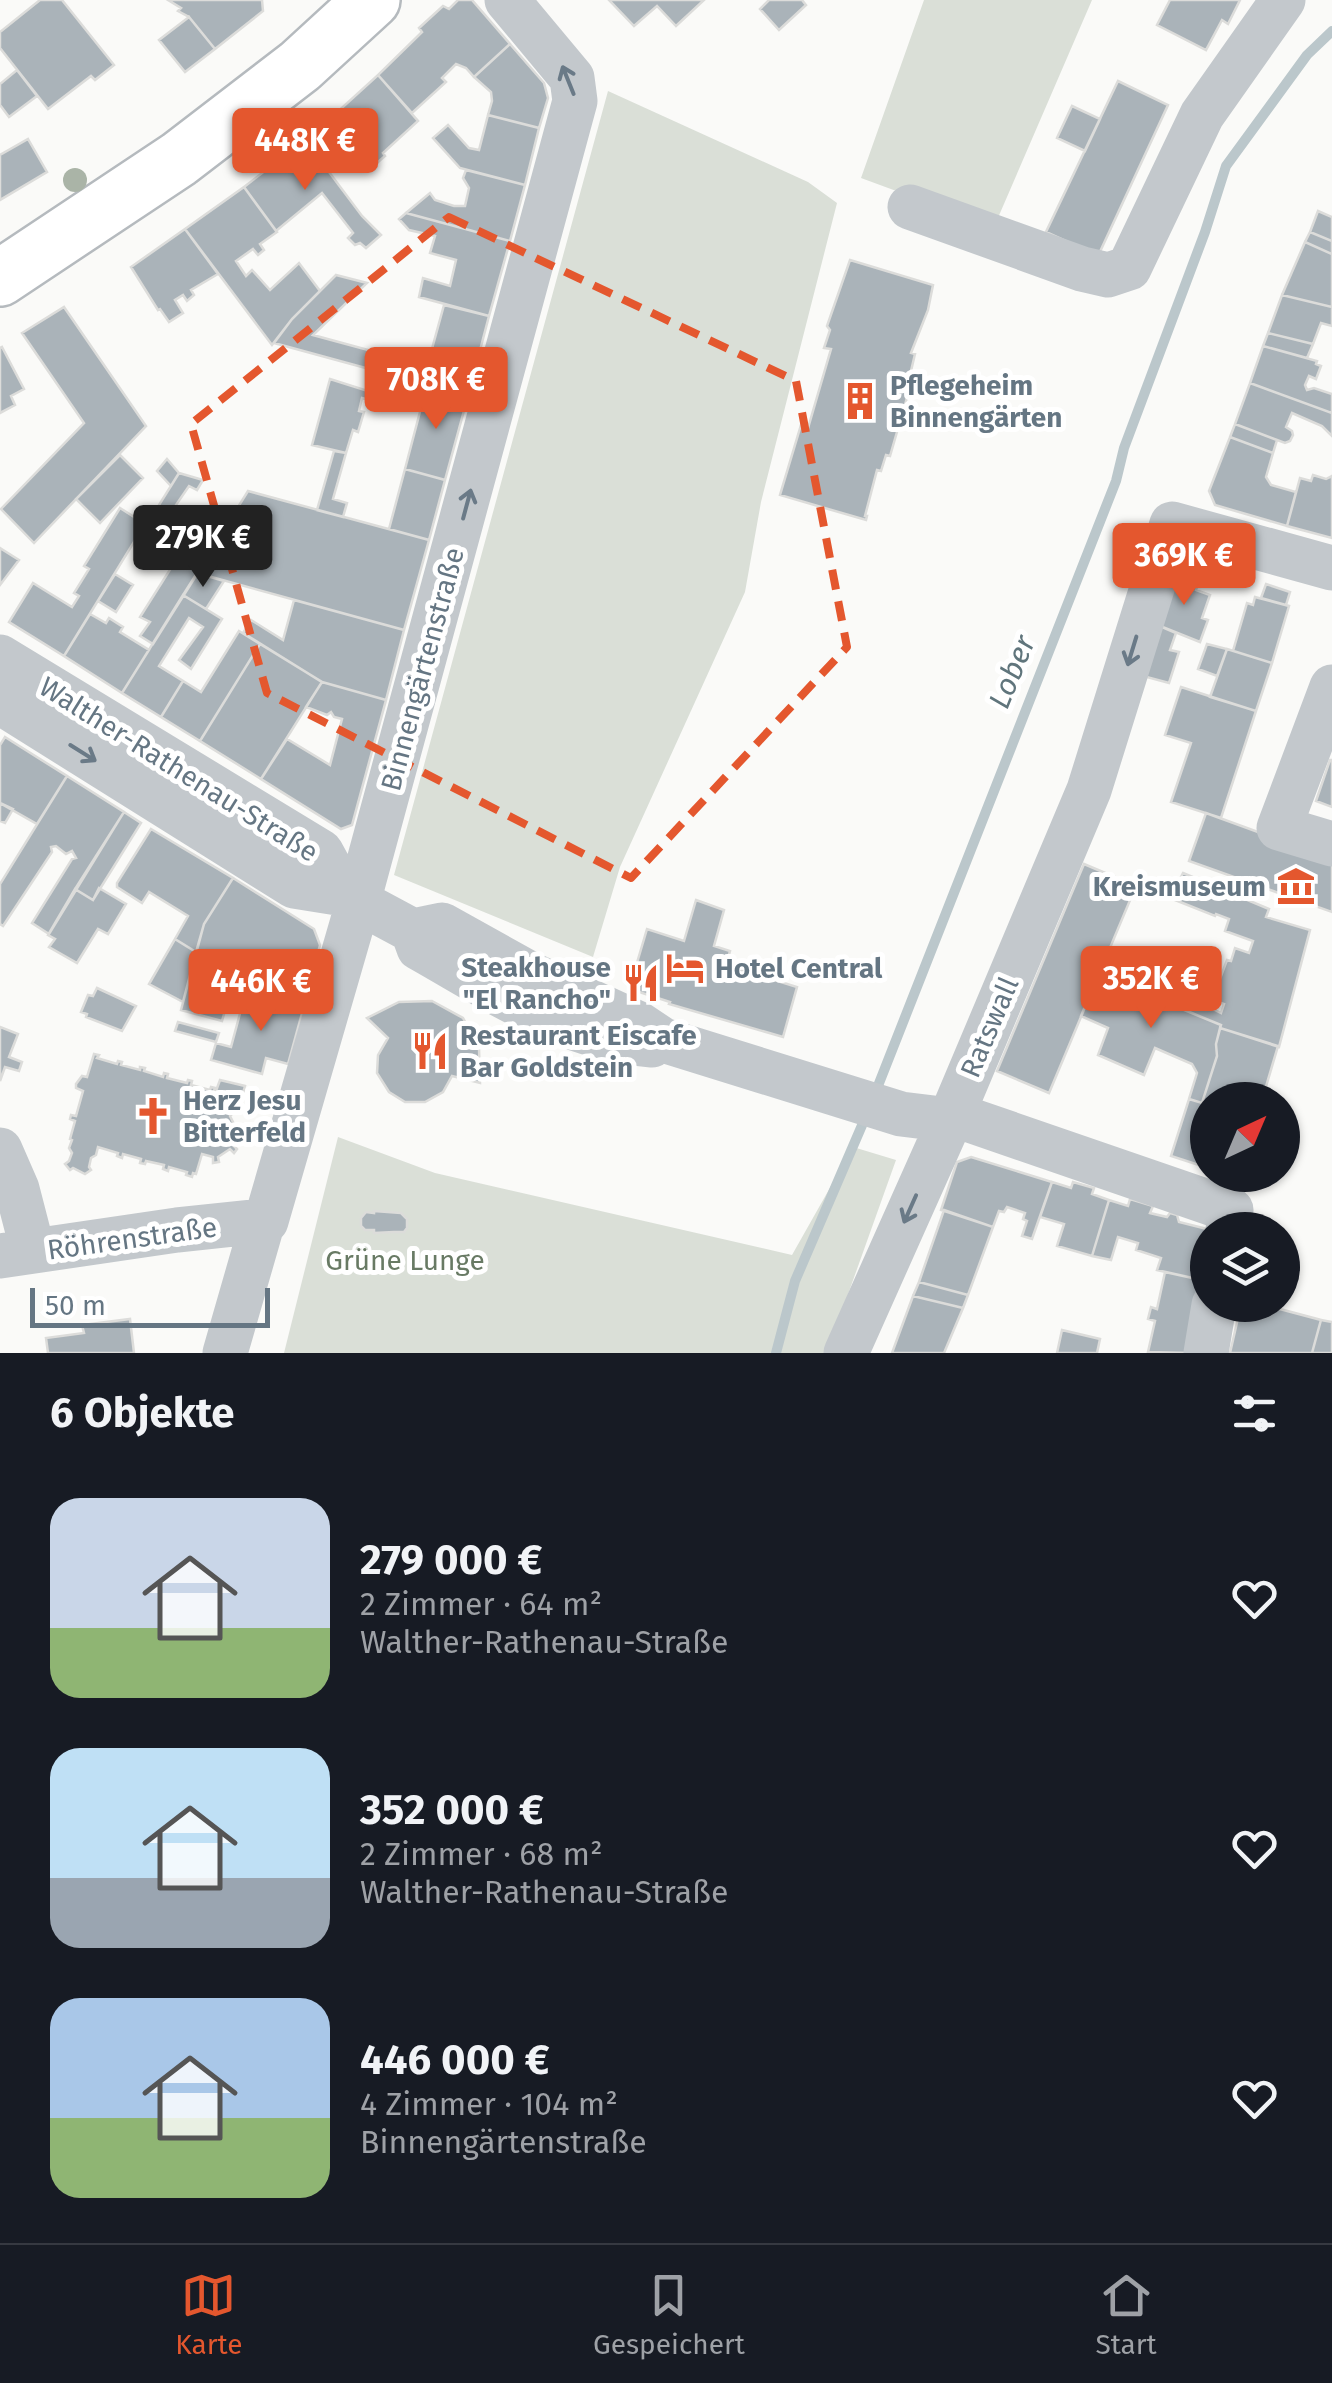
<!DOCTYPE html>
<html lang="de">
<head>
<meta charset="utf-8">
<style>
  :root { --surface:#171b24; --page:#242831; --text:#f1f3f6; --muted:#9ea1a6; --line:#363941; --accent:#e4572e }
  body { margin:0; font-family:"Fira Sans",sans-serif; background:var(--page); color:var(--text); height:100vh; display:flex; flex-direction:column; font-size:38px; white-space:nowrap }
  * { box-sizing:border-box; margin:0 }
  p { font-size:32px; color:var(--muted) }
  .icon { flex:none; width:55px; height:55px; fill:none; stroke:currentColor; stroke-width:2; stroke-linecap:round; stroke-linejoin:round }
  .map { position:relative; height:1353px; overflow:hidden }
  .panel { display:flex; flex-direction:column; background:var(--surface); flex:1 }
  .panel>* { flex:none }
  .needle { width:65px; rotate:44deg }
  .controls { position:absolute; left:1190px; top:1082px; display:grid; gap:20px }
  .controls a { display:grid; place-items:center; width:110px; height:110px; border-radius:50%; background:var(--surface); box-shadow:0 2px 8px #0004; font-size:50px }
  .scale { position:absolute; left:30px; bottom:25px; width:240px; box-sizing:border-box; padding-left:10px; border:5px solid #657683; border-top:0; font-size:28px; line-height:35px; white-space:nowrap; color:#657683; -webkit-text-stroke:8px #fff; paint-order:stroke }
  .price { position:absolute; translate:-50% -85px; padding:0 22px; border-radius:10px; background:var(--accent); color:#fff; font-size:32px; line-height:65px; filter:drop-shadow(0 2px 5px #0008) }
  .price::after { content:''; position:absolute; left:50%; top:60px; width:30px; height:22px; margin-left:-15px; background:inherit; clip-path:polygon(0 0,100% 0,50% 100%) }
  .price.active { background:#222; color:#fff }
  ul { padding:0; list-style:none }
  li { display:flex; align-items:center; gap:30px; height:250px; padding:0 50px }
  li span { display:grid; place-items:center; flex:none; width:280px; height:200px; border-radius:30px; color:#555 }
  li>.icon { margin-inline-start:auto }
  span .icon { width:120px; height:120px; fill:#fffc; stroke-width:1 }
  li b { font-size:42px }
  h2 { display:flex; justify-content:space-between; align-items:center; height:120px; padding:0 50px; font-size:42px }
  .dock { display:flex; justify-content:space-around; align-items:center; height:140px; border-top:2px solid var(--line); background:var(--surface); font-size:28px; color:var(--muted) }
  .dock a { display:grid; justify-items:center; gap:5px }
  .dock .active { color:var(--accent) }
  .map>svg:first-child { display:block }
  .green { fill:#dadfd7 }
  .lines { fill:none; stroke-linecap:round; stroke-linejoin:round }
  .stream { stroke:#bbc7cb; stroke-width:10 }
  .building { fill:#aab3b9; stroke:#dcdcda; stroke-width:2.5 }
  .major-casing { stroke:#b5babe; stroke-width:60 }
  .minor { stroke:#c3c8cc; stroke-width:45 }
  .major { stroke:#fff; stroke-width:55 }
  .tree { fill:#aab4a7 }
  .oneway { stroke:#6a7a87 }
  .marked { fill:none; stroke:#e4572e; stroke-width:8; stroke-dasharray:20 12; stroke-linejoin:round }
  .labels { text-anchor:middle; stroke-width:10; stroke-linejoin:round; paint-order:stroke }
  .poi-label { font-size:28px; font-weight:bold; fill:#657683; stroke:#fff; text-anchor:start }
  .street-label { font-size:28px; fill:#657683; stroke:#fff }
  .park-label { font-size:28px; fill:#687a64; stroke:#fff }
  .water-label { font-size:30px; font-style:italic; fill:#60757c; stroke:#fff }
</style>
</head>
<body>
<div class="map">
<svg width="1332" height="1353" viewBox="0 0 1332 1353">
  <rect width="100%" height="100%" fill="#fafaf8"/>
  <path class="green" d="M924,0h168l-98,227 -133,-49z
    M608,91l200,91 29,21 -76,299 -16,90 -125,275 -27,90 -199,-82z
    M338,1137l97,36 357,82 61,-108 43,13 -69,193h-543z"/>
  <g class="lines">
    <path class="stream" d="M874,1096l242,-615 8,-33 81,-216 21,-66 81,-111 25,-24
      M776,1353l19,-72 71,-165"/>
  </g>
  <path class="building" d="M40,0h22l52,65 -19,15 -4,-4 -43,33 -48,-61v-16z
    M168,0h94l1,11 -48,38 -26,-32 -11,-6 3,-3z
    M458,0h14l38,44 -36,33 -8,-9 -10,-4 -14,14 4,4 -34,31 -34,-38 44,-43 -3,-4 24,-22 6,3z
    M609,0h95l-28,26 -19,-20 -23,20z
    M769,0h33l4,5 -27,25 -19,-21z
    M1170,0h70l-12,24 -6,-4 -16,30 -49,-25z
    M189,17l26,32 -30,23 -26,-32z
    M510,44l34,39 4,15 -9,30 -51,-13 4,-14 -1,-9 -17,-15z
    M17,70l20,26 -28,21 -9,-12v-21z
    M378,75l40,46 -35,32 2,3 -15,13 -7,-8 -4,4 -36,-40z
    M1118,81l50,24 -70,151 -52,-24z
    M1072,106l28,13 -15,32 -28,-13z
    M488,115l51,13 -14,57 -65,-17 -27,-30 15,-13 21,23 10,2z
    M28,139l19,33 -47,28v-45z
    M305,140l57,76 19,19 -15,13 -6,-5 -5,2 -7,-7 5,-5 -31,-40 -46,38 -32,-44z
    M466,170l59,15 -15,56 -104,-28 24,-20 5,7 19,6h11l4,-18 -6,-10z
    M244,187l33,45 -17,12 4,6 -6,5 -5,-6 -17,12 10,15 6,-6 18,20 29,-27 21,28 -28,28 -20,26 -87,-116z
    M1318,211l14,6v24l-22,-9z
    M406,213l104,28 -21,75 -70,-19 4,-19 27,8 6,-26 -26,-7 5,-17 -26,-6 -10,-11z
    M185,229l33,45 -27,16 3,5 -7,6 -4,-6 -8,5 8,13 -14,9 -9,-13 -2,1 -27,-43z
    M1310,232l22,9v13l-27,-12z
    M1305,242l27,12v53l-50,-12z
    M850,260l83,25 -5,25 -17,43 4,1 -4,17 3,1 -1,5 -23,79 -4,-1 -5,16 -4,-1 -12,46h2l-1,4 -86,-25 21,-70 7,3 23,-79 -7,-1 6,-18 -3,-4z
    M336,275l31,8 -54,52 77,21 1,-5 9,2 -1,6 28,8 17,-62 45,11 -21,80 -194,-53 18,-24z
    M1282,295l50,12v19l-11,-3 -8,21 -45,-11z
    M64,307l82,119 -112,117 -33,-34 83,-86 -62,-90z
    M1268,333l45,11 -6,14 -44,-12z
    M1263,346l54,15 -1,3 5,2 -5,13 -7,-3 -4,9 2,5 7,-2 18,6v19l-82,-30z
    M2,347l22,42 -13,7 4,9 -15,8v-65z
    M330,379l38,12 -2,8 -4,-1 -3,13 5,1 -6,20 -5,-2 -7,23 -34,-8z
    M1250,383l82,30v23l-10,-10 -30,-13 -6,14 6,4 1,4 -3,6 -5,2 -50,-19z
    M427,385l41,11 -23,84 -40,-11z
    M1235,424l42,16 -4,13 -43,-16z
    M1230,437l43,16 -7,24 5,8 25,7 -9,34 -72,-21 -6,-14z
    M334,451l12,2 -13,46 14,4 -4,14 -26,-7z
    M120,455l23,23 -43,45 -24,-24z
    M167,459l12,14 -8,13 -14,-15z
    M405,469l40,11 -16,60 -40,-11z
    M179,473l24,7 -6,10 -8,-4 -24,35 -11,-8z
    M1313,475l13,4 6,-3v62l-45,-12 13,-48 11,3z
    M248,491l181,49 -25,90 -207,-57z
    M120,508l25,16 -81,132 -55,-34 24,-39 39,24 7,-11 -5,-3 15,-24 -5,-3z
    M0,548l19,12 -19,25z
    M183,549l21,14 -51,81 -13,-8 10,-14 -10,-5z
    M1177,570l23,9 -4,11 14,5 -8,23 6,2 -8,22 -45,-18z
    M197,573l27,8 -18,28 -23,-14z
    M115,574l18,11 -17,27 -18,-11z
    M1266,584l24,8 -4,13 -25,-7z
    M183,595l39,24 -31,50 -12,-9 24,-33 -14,-9 -30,48 24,15 -22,36 -39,-24z
    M1255,597l34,9 -17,57 -39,-12 14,-48 6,2z
    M294,600l110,30 -18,70 -64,-18 -79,-49 8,-13 32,20z
    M90,614l16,9 3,-5 14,9 -3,5 29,18 -27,43 -58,-37z
    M1155,624l21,9 -6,17 9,2 -10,31 -30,-8z
    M239,631l21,13 -60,97 -39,-24 22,-36 18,11z
    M260,644l62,38 -61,97 -61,-38z
    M1207,644l20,5 -10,27 -19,-7z
    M1227,649l45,14 -16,48 -46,-14z
    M322,682l64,18 -34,125 -11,4 -80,-50 26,-40 43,26 12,-46 -8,-2 -3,-5 -4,3 -21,-8z
    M1181,687l75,24 -35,107 -50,-16 20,-59 -26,-8z
    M5,737l62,39 -30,48 -37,-21v-58z
    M1330,760h2v47l-16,-6z
    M67,776l57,36 -75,122 -17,-11 40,-64 4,-1 -4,-7 -6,3 -10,-8 -5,1 1,5 -49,74 -3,-2v-40z
    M0,803l13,6 -8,14 -5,-2z
    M124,812l17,11 -48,77 -18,-11z
    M1206,813l126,46v53l-143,-51z
    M151,829l82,49 -29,46 -8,28 -21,-13 13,-23 -39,-24 -7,11 -25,-16v-4z
    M1084,864l52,22 -87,207 -52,-22z
    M1183,873l86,36 -3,8 44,13 -31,117 -59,-19 1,-3 -46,-19 17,-53 22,7 -8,23 5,2 -3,10 -4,-2 -3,10 20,10 3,-9 -12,-4 15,-40 4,1 4,-13 14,5 4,-12 -28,-10 4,-12 -13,-5 -1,2 -45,-18z
    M233,878l81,51 6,16 -16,61 -44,-11 3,-12 -15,-3 -1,3 -13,-4 -12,42 -41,-11 23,-86z
    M99,888l27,16 -18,30 -10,-5 -21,34 -28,-16 6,-8 -7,-4 27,-46 18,11z
    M696,900l28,10 -10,36 16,5 -4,14 71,22 -14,50 -114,-33 1,-2 -34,-11 -5,-8 16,-54 37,12z
    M175,939l21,13 -13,50 -34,-18z
    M1098,975l123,50 -5,19 1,12 -15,47 -13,-4 8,-26 -5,-9 -37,-16 -11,27 -46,-20 10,-27 -27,-12z
    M97,988l39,18 -14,25 -36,-14 1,-3 -6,-2 7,-17 5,1z
    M246,991l58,15 -16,58 -22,-6 -4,16 -51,-14 5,-17 15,4z
    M432,1001l31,17 16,30 1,35 -28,-7 -9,16 -18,10h-20l-16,-10 -12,-19 1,-18 10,-17 -21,-20 32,-16z
    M178,1022l41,11 -3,9 -41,-11z
    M0,1027l18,7 -9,23 13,5 -3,9 -14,-4 -5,14z
    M1220,1028l58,18 -16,54h-54v68l-37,-12 18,-57 13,4 15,-47 -1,-12z
    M94,1054l5,1 -2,3 20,6 1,-3 4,1 -1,3 19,5v-3l5,1 -1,3 19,6 1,-4 4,1 -1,4 20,5 1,-3 4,1 -1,4 19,5 1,-3 4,1 -1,3h2l4,-11 25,6 -6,22 -9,-2 -1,5 5,1 -4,4 6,12 6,-1v5h-5l-3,14 3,3 -3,4 -4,-4 -12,8 1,5 -6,1v-6l-11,-3 -6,20 -3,-1 -1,4 -6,-2 1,-3 -18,-5 -1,4 -5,-2 1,-4 -18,-4 -1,3 -5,-1 1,-4 -18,-5 -1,4 -5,-2 1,-3 -20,-6 -2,8 -5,3 -2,9 2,3 -6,4 -12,-6 -3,2 -5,-6 4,-3 3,-8 -3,-5 3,-8 -2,-1 5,-18 -5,-2 1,-4 5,1 7,-25 -7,-3v-4l6,-8 5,1z
    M971,1157l81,25 -20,57 -10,-3 5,-15 -4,-2 2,-6 -18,-6 -3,5 -5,-1 -6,16 -52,-17 16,-48z
    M1052,1182l19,6 2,-6 21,6 -2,6 17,6 -17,56 -35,-10 7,-22 -24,-7z
    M1130,1199l23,7 -3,7 17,4 3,-4 7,2 2,7 32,8h-3l-2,51 -49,-11 4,-12 -25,-8 2,-7 -20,-6 -7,23 -19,-4 17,-56 19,6z
    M944,1210l49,17 -25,68 -49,-13z
    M374,1211l27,2 6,6v9l-3,4h-10l-20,1v-3h-9l-4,-4v-8l5,-6 8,1z
    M1165,1272l41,9 -15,72 -43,-1 7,-31 -7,-2 3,-12 6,2z
    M919,1282l49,13 -5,13 -50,-12z
    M913,1296l50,12 -19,45h-52z
    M1241,1305h24l56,15 -9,33h-82z
    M130,1319l4,34h-86l-2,-15 38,-5 -2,-8z
    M1321,1320l11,2v31h-20z
    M1062,1330l38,9 -3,14h-40z"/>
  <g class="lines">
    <g class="major-casing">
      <path id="major" d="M0,278l179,-119 121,-93 72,-66"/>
    </g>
    <path class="minor" d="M910,207l172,62 26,6 21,-7 73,-153 81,-115
      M0,657l321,195 23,42
      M1332,687l-53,141 53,16
      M0,702l294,184 50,8 69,37 29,-6 88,49 109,50 24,16 238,74 49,6 11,-3 270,93 -3,20
      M415,937l4,11c78,44 141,89 233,97
      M0,1150l17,39 16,62
      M0,1256l177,-26 86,-9
      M225,1353l38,-132h3l86,-297 223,-823 -3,-23 -65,-78
      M846,1353l104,-233 139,-330 83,-266 160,44
      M1206,1353l8,-48"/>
    <use href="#major" class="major"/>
  </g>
  <circle class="tree" cx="75" cy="180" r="12"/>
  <defs><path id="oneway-shaft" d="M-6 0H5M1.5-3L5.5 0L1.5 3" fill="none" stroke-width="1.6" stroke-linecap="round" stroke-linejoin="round" transform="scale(2.5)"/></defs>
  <g class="oneway">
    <use href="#oneway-shaft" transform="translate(568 80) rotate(-112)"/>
    <use href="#oneway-shaft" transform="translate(467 504) rotate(-75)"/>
    <use href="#oneway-shaft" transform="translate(1132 651) rotate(107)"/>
    <use href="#oneway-shaft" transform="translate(83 753) rotate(32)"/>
    <use href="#oneway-shaft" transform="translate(910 1209) rotate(114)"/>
  </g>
  <path class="marked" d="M449,217l347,164 51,266 -216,231 -364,-185 -76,-269z"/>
  <defs>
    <g id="building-bare" transform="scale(3)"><path d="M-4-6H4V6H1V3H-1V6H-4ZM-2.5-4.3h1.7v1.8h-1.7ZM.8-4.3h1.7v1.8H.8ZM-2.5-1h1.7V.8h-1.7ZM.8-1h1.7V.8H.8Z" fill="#e4572e" stroke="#fff" stroke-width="2.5" paint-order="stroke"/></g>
    <g id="museum-bare" transform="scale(3)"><path d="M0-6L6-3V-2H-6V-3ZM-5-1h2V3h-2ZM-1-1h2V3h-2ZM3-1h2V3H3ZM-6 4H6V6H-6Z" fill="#e4572e" stroke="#fff" stroke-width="2.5" paint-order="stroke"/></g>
    <g id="hotel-bare" transform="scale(3)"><path d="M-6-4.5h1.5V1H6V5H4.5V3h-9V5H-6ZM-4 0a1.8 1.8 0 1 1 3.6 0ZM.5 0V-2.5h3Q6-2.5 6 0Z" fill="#e4572e" stroke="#fff" stroke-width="2.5" paint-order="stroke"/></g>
    <g id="restaurant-bare" transform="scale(3)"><path d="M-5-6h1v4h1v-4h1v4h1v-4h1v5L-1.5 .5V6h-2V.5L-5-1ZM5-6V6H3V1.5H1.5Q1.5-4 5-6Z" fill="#e4572e" stroke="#fff" stroke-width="2.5" paint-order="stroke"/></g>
    <g id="church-bare" transform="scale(3)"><path d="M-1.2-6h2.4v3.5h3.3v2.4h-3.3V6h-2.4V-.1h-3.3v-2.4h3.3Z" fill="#e4572e" stroke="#fff" stroke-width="2.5" paint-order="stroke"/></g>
  </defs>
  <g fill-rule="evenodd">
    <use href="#building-bare" x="860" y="401"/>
    <use href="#museum-bare" x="1296" y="886"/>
    <use href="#hotel-bare" x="685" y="968"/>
    <use href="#restaurant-bare" x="641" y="983"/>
    <use href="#restaurant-bare" x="430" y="1051"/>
    <use href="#church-bare" x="153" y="1116"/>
  </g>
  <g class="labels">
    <g class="poi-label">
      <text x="890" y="395">Pflegeheim<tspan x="890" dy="32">Binnengärten</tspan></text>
      <text x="1266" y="896" text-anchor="end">Kreismuseum</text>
      <text x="611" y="977" text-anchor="end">Steakhouse<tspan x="611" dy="32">"El Rancho"</tspan></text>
      <text x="715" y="978">Hotel Central</text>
      <text x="460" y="1045">Restaurant Eiscafe<tspan x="460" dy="32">Bar Goldstein</tspan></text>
      <text x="183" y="1110">Herz Jesu<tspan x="183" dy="32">Bitterfeld</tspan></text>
    </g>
    <g class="street-label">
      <text transform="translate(422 669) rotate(-75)" y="10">Binnengärtenstraße</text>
      <text transform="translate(179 769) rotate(32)" y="10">Walther-Rathenau-Straße</text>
      <text transform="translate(989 1027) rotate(-67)" y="10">Ratswall</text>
      <text transform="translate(132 1238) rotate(-8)" y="10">Röhrenstraße</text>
    </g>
    <g class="park-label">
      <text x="405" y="1270">Grüne Lunge</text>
    </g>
    <g class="water-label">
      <text transform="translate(1012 672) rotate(-68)" y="10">Lober</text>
    </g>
  </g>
</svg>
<div class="controls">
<a><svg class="needle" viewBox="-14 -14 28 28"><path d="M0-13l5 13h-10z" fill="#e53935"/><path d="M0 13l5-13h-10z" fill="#9ea1a6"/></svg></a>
<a><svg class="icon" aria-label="layers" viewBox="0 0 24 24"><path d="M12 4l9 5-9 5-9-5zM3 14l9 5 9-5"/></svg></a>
</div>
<div class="scale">50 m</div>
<b class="price" style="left:305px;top:193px">448K €</b>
<b class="price" style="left:436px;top:432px">708K €</b>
<b class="price active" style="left:203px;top:590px">279K €</b>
<b class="price" style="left:1184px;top:608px">369K €</b>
<b class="price" style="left:1151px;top:1031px">352K €</b>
<b class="price" style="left:261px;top:1034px">446K €</b>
</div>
<section class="panel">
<h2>6 Objekte<svg class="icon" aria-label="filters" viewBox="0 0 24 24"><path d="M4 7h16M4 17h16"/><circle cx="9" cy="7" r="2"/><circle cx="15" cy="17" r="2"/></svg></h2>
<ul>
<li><span style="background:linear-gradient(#c9d6e8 65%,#8fb573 0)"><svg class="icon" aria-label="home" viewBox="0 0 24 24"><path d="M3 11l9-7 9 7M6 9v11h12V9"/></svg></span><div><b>279 000 €</b><p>2 Zimmer · 64 m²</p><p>Walther-Rathenau-Straße</p></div><svg class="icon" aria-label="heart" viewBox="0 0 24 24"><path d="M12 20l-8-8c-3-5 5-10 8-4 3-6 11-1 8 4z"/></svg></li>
<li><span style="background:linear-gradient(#bfe0f5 65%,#9aa5b1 0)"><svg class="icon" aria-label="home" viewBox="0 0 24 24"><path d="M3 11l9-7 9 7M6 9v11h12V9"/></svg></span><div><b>352 000 €</b><p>2 Zimmer · 68 m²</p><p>Walther-Rathenau-Straße</p></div><svg class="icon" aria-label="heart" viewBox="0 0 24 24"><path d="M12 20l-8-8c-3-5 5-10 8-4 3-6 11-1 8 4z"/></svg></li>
<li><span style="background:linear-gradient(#a9c7e8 60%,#8fb573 0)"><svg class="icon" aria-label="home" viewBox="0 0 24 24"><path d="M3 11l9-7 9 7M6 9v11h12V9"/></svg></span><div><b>446 000 €</b><p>4 Zimmer · 104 m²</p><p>Binnengärtenstraße</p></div><svg class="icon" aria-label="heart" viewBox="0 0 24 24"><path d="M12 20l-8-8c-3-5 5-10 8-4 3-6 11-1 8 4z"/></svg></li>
</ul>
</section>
<nav class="dock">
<a class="active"><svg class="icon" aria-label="map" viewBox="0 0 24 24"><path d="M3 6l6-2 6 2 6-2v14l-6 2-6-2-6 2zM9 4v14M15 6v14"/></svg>Karte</a>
<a><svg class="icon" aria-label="saved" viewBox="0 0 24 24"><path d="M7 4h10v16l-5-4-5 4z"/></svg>Gespeichert</a>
<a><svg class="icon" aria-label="home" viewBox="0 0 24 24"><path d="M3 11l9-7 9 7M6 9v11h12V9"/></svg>Start</a>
</nav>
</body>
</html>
